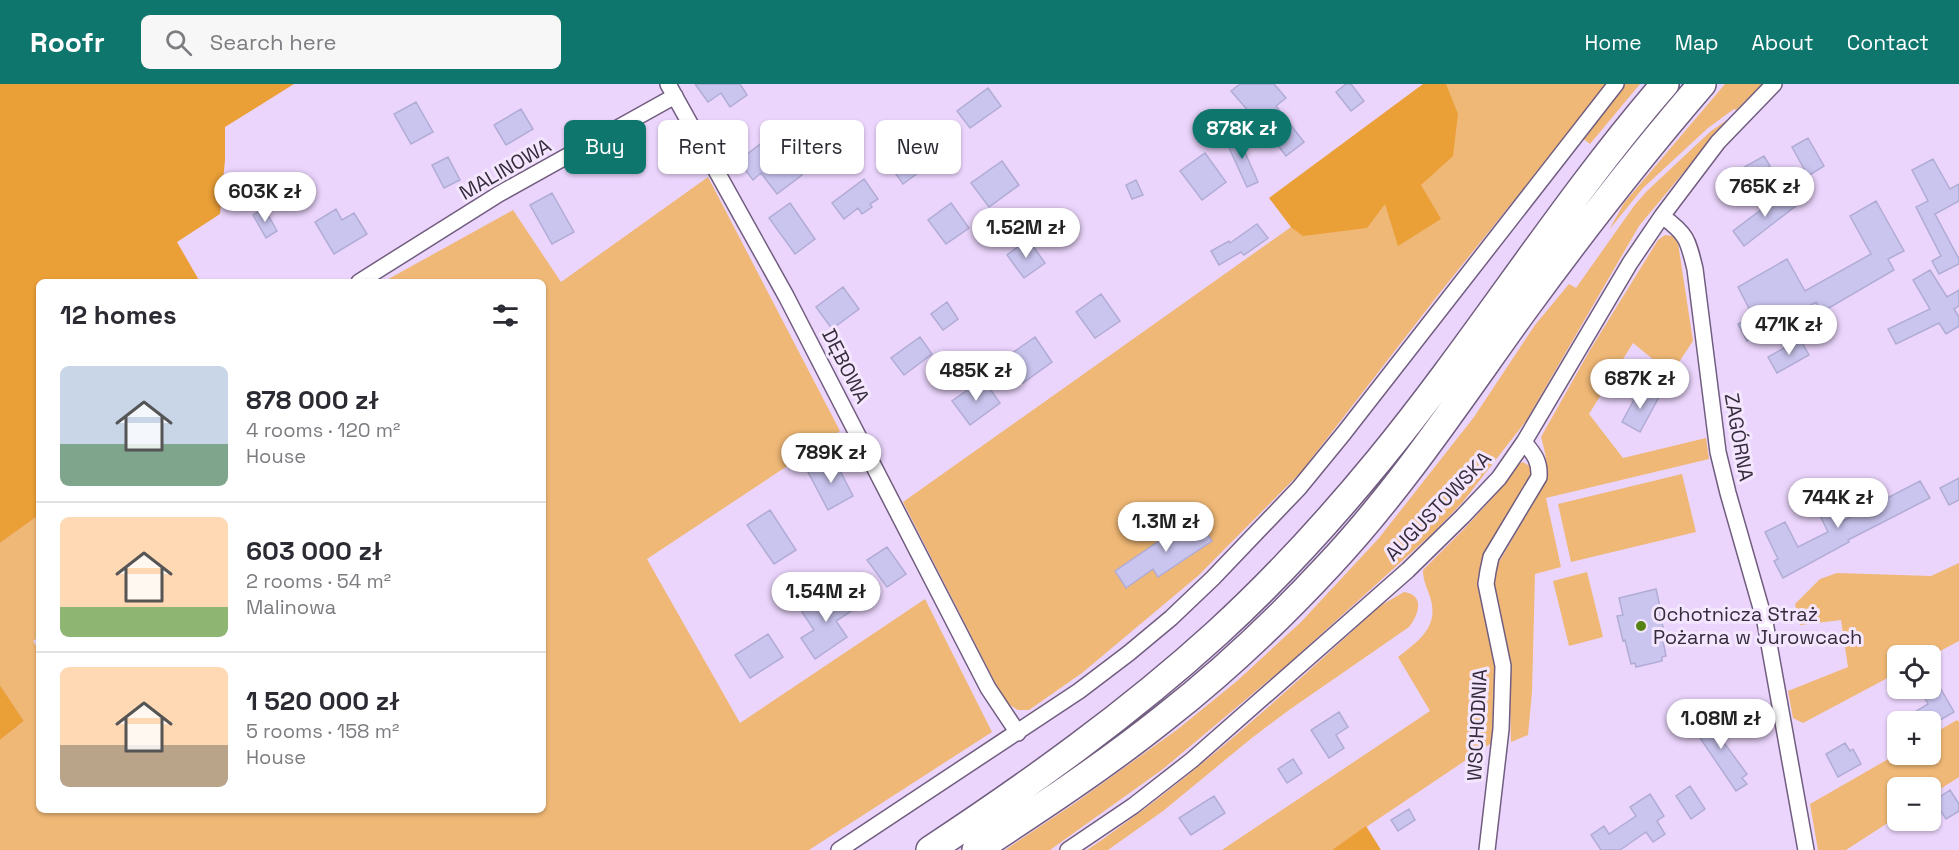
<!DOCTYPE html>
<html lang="en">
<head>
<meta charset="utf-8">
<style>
  :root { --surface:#fff; --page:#f7f7f7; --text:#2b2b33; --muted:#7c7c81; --line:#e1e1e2; --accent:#0f766e }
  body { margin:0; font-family:"Space Grotesk",sans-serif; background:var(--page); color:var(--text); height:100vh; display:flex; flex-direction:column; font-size:22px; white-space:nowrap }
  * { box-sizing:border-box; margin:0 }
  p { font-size:20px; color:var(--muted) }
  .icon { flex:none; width:33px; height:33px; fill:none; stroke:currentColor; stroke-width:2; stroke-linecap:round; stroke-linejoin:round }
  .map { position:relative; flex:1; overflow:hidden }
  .sheet { position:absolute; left:36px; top:195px; width:510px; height:534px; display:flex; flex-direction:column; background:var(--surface); border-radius:9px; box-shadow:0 2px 4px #0004 }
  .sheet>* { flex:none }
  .top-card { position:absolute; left:564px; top:36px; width:570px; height:54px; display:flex; gap:12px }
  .tools { position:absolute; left:1887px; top:561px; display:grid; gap:12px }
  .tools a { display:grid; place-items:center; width:54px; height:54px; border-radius:9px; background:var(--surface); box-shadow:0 2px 4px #0004; font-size:30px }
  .price { position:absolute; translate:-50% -51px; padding:0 14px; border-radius:21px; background:#fff; color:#222; font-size:20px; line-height:39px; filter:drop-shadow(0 2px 3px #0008) }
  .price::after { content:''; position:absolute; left:50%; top:36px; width:18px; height:14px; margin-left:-9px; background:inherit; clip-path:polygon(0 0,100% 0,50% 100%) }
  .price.active { background:var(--accent); color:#fff }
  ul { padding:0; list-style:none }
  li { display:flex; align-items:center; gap:18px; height:150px; padding:0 24px }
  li+li { border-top:2px solid var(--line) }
  li span { display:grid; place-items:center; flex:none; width:168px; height:120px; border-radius:9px; color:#555 }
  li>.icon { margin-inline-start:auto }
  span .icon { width:72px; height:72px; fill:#fffc; stroke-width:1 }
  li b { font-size:26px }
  h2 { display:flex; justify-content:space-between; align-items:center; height:72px; padding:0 24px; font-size:26px }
  .pill { padding:0 21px; border-radius:9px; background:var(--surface); box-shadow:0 2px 4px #0004; font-size:21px; line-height:54px }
  .pill.active { background:var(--accent); color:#fff }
  header { display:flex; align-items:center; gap:36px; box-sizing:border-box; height:84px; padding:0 30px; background:var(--accent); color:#fff }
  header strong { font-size:28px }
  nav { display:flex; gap:33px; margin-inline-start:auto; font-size:21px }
  .search { width:420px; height:54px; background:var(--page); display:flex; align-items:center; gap:15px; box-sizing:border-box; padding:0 21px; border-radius:9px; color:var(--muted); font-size:22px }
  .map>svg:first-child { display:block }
  .green { fill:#efb876 }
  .forest { fill:#ea9f37 }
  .building { fill:#cac5ef; stroke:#b1acd5; stroke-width:1.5 }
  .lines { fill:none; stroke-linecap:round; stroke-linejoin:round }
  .street-casing { stroke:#715d7f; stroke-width:18 }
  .highway-casing { stroke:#715d7f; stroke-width:30 }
  .street { stroke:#fff; stroke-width:15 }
  .highway { stroke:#fff; stroke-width:27 }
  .poi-dot { fill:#558414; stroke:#f4e6fe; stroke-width:2 }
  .labels { text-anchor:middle; stroke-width:6; stroke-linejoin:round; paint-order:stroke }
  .street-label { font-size:20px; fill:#362d3c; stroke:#f4e6fe }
  .poi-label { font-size:20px; fill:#362d3c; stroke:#f4e6fe; text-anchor:start }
</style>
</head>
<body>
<header>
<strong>Roofr</strong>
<div class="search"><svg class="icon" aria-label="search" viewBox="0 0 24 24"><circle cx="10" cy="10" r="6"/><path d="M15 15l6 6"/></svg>Search here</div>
<nav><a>Home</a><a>Map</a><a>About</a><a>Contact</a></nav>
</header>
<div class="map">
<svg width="1959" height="766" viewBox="0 0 1959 766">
  <rect width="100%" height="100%" fill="#ebd5fc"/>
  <path class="green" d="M1423,0h184l-169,211 -137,177 -102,103 -117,98 -53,37h-11l-13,-8 -102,-200 388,-275z
    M1625,0h15l-50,60 -9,-7z
    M1725,0h38l-27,26 -2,-1 -26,19 -65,60 -34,42 15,-27z
    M1727,36l-88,106 -113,195 -64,82 -28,29 -147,133 -124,104 -113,81h-45l73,-49 100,-72 59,-48 64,-59 78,-84 95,-121 61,-92 34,-41 7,4 58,-82 13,-15 64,-60z
    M708,93l132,254 -193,128 93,164 185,-124 67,133 -183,118h-809v-110l24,-19 -24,-36v-142l39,-28v122l-6,4 6,9v160h504v-528h-160l130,-72 48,72z
    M1665,151l7,1 6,7 15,98 -22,33 -38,-31 -44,71 34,44 83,-20 3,21 -163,39 15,69 -26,7 -3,118 -4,43 -17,7 -2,-77 -14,-73 -1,-12 2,-13 48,-82c5,-18 2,-30 -3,-48l49,-87 68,-110z
    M1523,378l8,5 1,8 -48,80c-11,36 8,73 12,109 2,25 -2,53 -3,78l-161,108h-110l208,-139 -32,-54c20,-16 42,-30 32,-60 -3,-10 -7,-16 -7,-27l42,-42 32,-35 22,-29z
    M1682,390l14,58 -125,30 -13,-58z
    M1959,479v78l-28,15h-33l-1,17 -94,50 -10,-5 -5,-27 60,-24 -7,-47 -41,5 -5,-21 25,-25 17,-6 94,3z
    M1587,488l16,65 -34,9 -16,-65z
    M1404,508c22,3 14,24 5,35l-120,83 -36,27 -90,74 -55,39h-21c105,-71 199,-158 293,-244z
    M1957,636l2,2v55l-28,18 -1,-7h-32l-1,29 -51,33h-28l-8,-46 87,-50h33l1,-19z"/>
  <path class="forest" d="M0,0h294l-69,43v33l-5,54 -43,28 23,40h-161v233l-39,28z
    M1423,0h23l12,30 -5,42 -32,29 20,34 -43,27 -13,-42 -18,24 -64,8 -12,-9 -22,-29z
    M0,601l24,36 -24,19z
    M1366,742l15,24h-49z"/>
  <path class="building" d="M695,0h45l7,11 -17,12 -9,-14 -13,9z
    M1240,0h34l12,14 -10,8 28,36 -18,14 -27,-35 -1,1 -27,-31z
    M1346,0h5l13,17 -13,10 -15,-19z
    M988,4l13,18 -31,22 -13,-17z
    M416,18l17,30 -22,12 -17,-30z
    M521,25l12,20 -27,16 -12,-20z
    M784,42l13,17 -13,10 18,22 -25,19 -16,-21 -8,7 -15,-19z
    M908,47l18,25 -8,6 5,7 -20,15 -23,-32z
    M1237,50l21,48 -11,5 -22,-48z
    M1808,54l16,28 -16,10 -16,-29z
    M1205,69l21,29 -24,18 -22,-29z
    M1764,72l6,10 -32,18 -6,-10z
    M448,73l12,23 -16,8 -12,-23z
    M1933,75l17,30 9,-5v17l-24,13 24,45v5l-20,10 -7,-13 9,-5 -25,-49 12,-6 -16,-31z
    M1002,77l17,24 -30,22 -18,-24z
    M864,95l14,20 -8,5 2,3 -10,7 -4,-6 -14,11 -12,-16z
    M1136,96l7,15 -11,4 -6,-14z
    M1786,107l11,14 -53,41 -11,-15z
    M552,109l22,39 -22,12 -22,-39z
    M1876,117l28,50 -16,8 6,11 -72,42 -6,-10 -69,39 -9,-17 15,-8 -15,-29 49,-28 18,32 66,-37 -21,-38z
    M790,119l25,36 -20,15 -26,-36z
    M951,119l18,25 -23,16 -18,-24z
    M264,124l13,23 -11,7 -13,-23z
    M336,125l6,11 12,-7 13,21 -33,20 -19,-32z
    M1257,140l11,14 -24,17 -3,-3 -22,13 -8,-14 18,-10 1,2z
    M1028,155l17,24 -21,15 -17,-23z
    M1930,186l17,27 12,-7v16l-5,3 5,8v9l-13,8 -7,-11 -43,21 -8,-15 42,-20 -17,-29z
    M843,203l16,22 -27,20 -16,-22z
    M1101,210l19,27 -25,17 -19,-26z
    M947,218l11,17 -15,11 -12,-16z
    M920,253l12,17 -28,21 -13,-17z
    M1035,253l17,25 -29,21 -18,-25z
    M1800,255l9,16 -32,18 -9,-16z
    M983,295l17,24 -30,22 -18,-24z
    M1641,303l18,10 -19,35 -18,-10z
    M834,375l19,37 -25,14 -20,-38z
    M1959,394v22l-10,5 -9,-17z
    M1920,397l10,17 -82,42 1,2 -66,36 -9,-17 4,-2 -13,-27 20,-10 13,25 30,-15 -13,-27 16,-8 12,24z
    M770,426l26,40 -22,14 -27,-39z
    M1196,432l16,25 -54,36 -5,-8 -27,19 -11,-17z
    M887,463l19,27 -19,13 -20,-27z
    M838,504l15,22 -17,11 11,16 -32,22 -14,-21 13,-8 -12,-18z
    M1656,505l5,22h-2l6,24 -3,1 4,20 -4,1v4l-26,6 -1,-4 -4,1 -6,-24 -2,1 -6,-25 6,-1 -4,-17z
    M768,550l15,23 -33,21 -15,-23z
    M1930,586l24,42 -17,10h-20l-4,-9 15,-9 -9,-16h11z
    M1339,628l9,15 -12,8 8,13 -15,10 -18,-28z
    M1719,628l11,16 -11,8 28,38 -5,4 5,6 -11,7 -42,-62z
    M1845,659l5,8 3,-2 8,15 -23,13 -12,-23z
    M1293,675l9,14 -15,10 -9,-14z
    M1690,702l15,23 -14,10 -15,-23z
    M1950,706l9,14v7l-13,8 -12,-18z
    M1650,710l14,22 -7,5 8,13 -12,8 -7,-10 -26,18h-19l-10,-15 13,-9 5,8 27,-18 -6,-9z
    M1214,712l11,17 -34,22 -12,-17z
    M1409,725l6,11 -17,11 -7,-11z"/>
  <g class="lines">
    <g class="street-casing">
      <path id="street" d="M668,0l118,212 202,392 30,45
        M1662,132c25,18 26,24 33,53l23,183 10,41 37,129 41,228
        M359,198l140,-88 176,-98
        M839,766l240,-159 50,-38 42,-35 42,-40 86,-90 45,-55 272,-349
        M1068,766l65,-44 59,-46 216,-190 55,-54 36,-38 25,-36 106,-179 32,-47 56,-74 56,-58
        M1487,766l14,-121 2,-63 -17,-82 2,-13 3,-14 48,-80c1,-16 -5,-23 -15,-35"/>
    </g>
    <g class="highway-casing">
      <path id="highway" d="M930,766c100,-66 198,-136 287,-217 58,-53 112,-112 162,-173 100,-122 183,-257 286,-376
        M976,766c64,-42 128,-84 188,-132 59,-46 114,-98 165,-153 73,-78 132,-168 194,-254 57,-78 116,-154 179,-227"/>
    </g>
    <use href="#street" class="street"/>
    <use href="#highway" class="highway"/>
  </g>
  <circle class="poi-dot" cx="1641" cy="542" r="6"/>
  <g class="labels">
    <g class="street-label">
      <text transform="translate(505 85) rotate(-30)" y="7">MALINOWA</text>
      <text transform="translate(846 282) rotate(63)" y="7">DĘBOWA</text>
      <text transform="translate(1739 353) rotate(80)" y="7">ZAGÓRNA</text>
      <text transform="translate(1438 422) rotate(-46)" y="7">AUGUSTOWSKA</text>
      <text transform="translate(1477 641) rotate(-87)" y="7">WSCHODNIA</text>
    </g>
    <g class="poi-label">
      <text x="1653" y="537">Ochotnicza Straż<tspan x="1653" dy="23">Pożarna w Jurowcach</tspan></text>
    </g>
  </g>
</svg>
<div class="tools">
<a><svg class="icon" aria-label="locate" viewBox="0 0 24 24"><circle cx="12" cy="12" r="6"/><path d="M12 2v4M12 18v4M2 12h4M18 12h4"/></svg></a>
<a>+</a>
<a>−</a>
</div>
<b class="price active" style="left:1242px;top:76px">878K zł</b>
<b class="price" style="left:1765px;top:134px">765K zł</b>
<b class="price" style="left:265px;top:139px">603K zł</b>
<b class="price" style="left:1026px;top:175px">1.52M zł</b>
<b class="price" style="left:1789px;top:272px">471K zł</b>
<b class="price" style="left:976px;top:318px">485K zł</b>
<b class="price" style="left:1640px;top:326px">687K zł</b>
<b class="price" style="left:831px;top:400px">789K zł</b>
<b class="price" style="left:1838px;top:445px">744K zł</b>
<b class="price" style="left:1166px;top:469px">1.3M zł</b>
<b class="price" style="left:826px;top:539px">1.54M zł</b>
<b class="price" style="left:1721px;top:666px">1.08M zł</b>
<div class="top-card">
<a class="pill active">Buy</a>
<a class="pill">Rent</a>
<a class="pill">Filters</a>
<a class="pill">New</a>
</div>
<section class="sheet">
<h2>12 homes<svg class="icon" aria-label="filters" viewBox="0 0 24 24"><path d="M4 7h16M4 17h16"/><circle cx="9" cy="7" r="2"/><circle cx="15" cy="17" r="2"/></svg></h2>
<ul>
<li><span style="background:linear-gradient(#c9d6e8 65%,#7fa58c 0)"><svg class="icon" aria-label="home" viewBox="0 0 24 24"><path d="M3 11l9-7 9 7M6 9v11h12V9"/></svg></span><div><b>878 000 zł</b><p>4 rooms · 120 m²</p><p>House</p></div></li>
<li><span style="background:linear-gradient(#ffd9b3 75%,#8fb573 0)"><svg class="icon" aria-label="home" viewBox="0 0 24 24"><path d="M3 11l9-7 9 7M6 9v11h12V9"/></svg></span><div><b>603 000 zł</b><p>2 rooms · 54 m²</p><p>Malinowa</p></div></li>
<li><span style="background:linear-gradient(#ffd9b3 65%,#b9a48a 0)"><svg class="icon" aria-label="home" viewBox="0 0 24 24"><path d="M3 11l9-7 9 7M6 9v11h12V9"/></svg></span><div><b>1 520 000 zł</b><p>5 rooms · 158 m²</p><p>House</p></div></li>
</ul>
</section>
</div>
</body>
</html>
